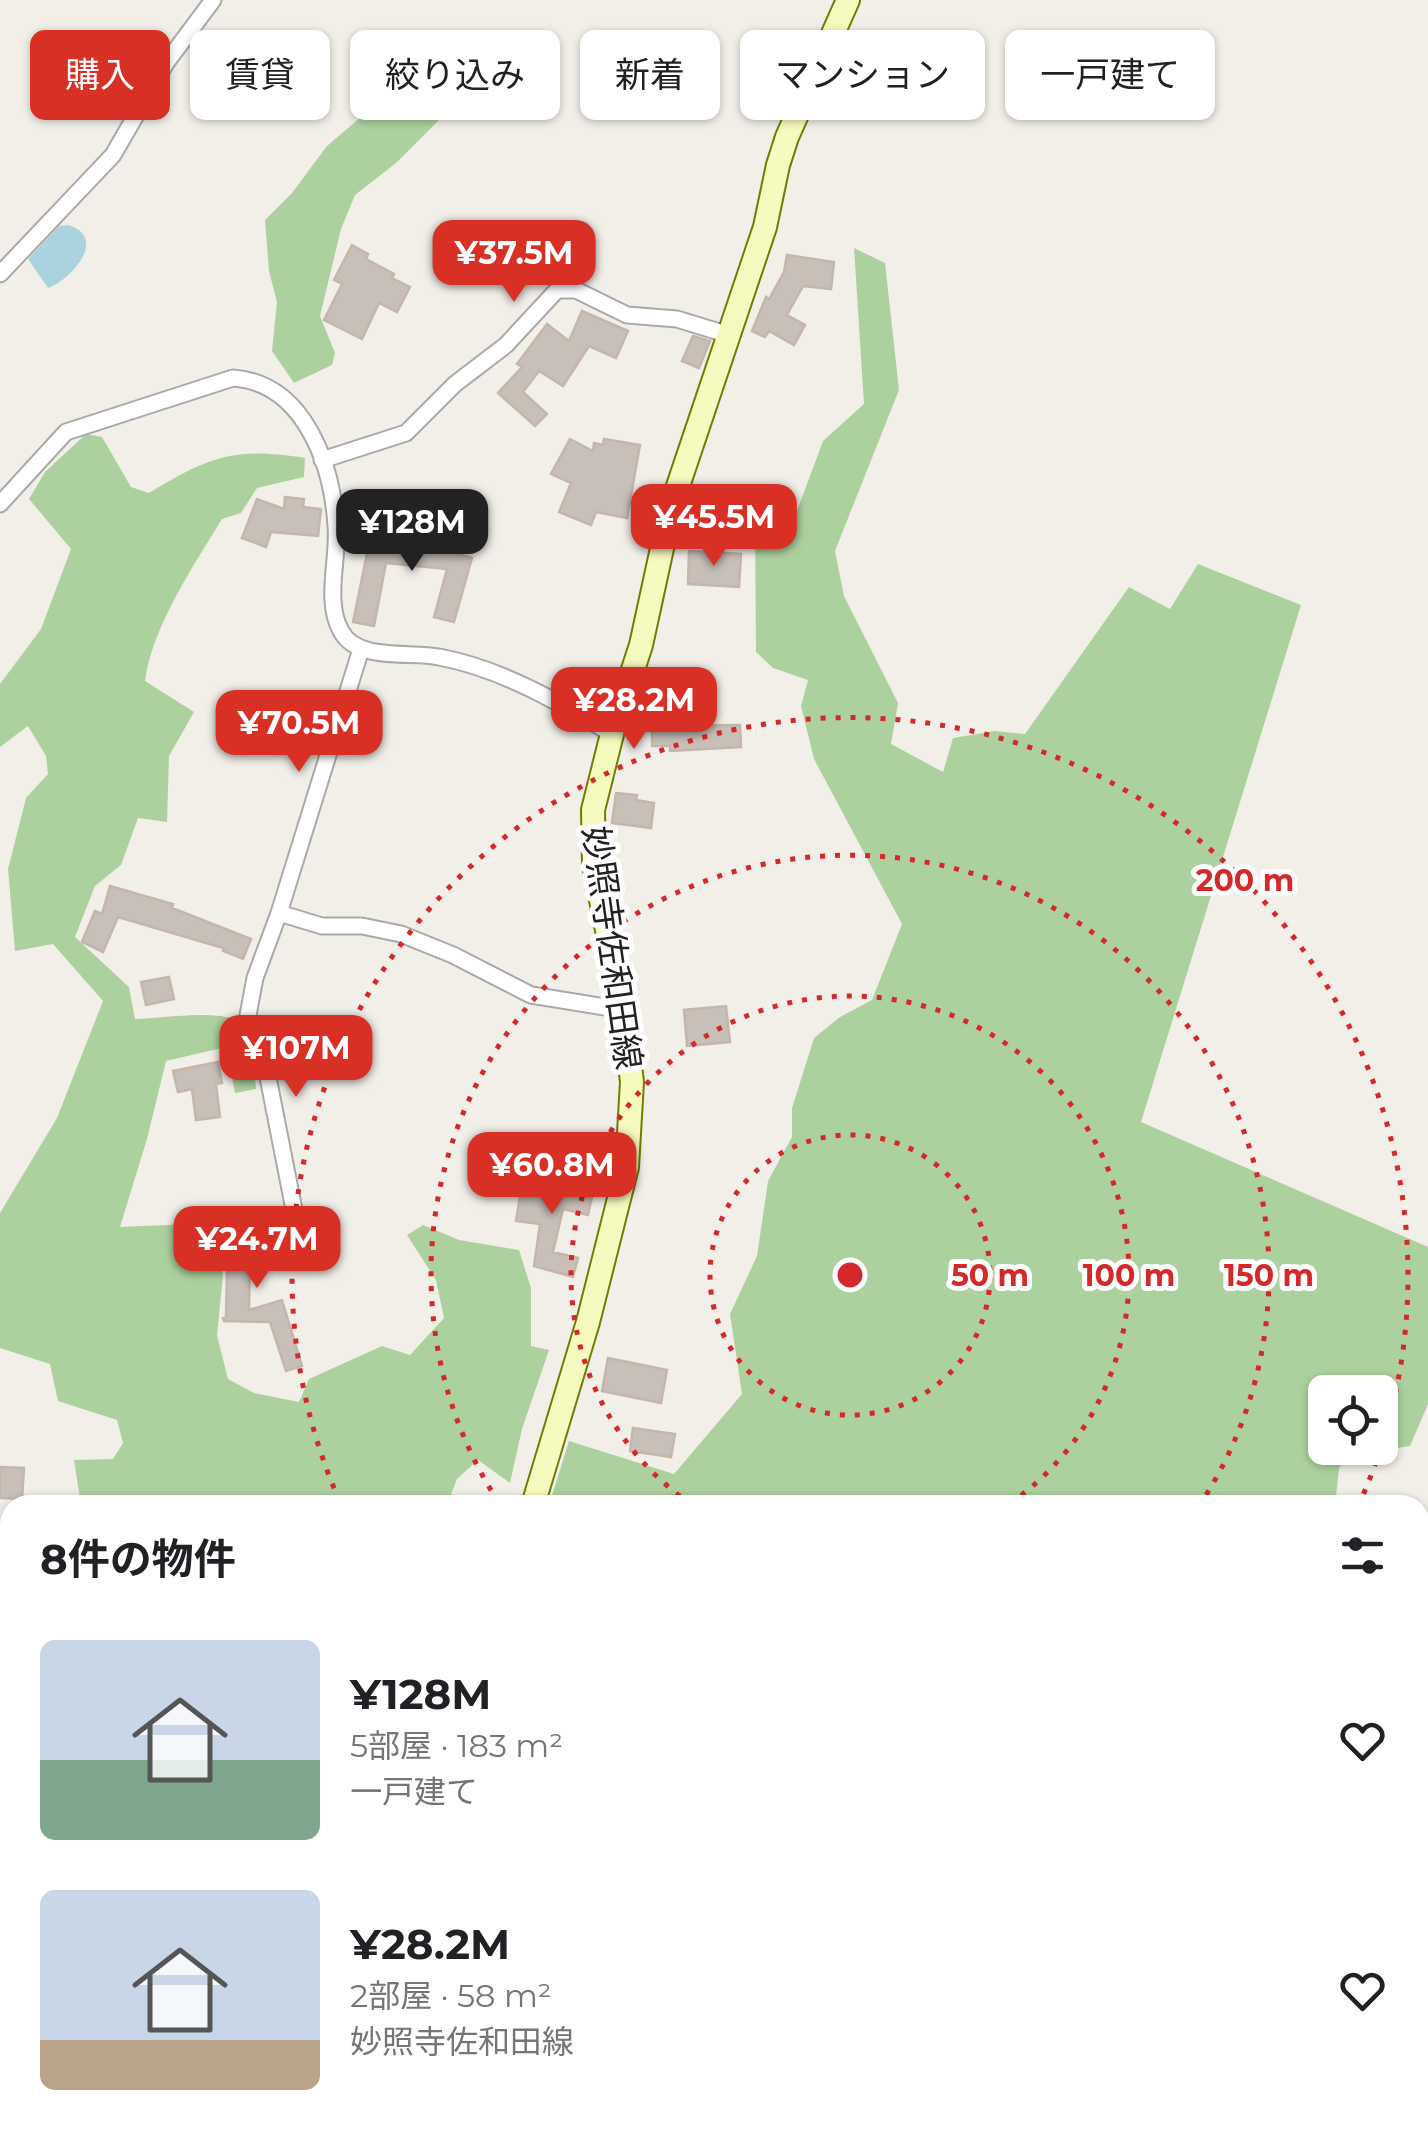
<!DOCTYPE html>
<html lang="ja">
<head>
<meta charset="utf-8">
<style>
  :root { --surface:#fff; --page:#f6f6f6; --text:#202124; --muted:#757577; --accent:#d93025 }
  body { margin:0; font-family:Montserrat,"Noto Sans JP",sans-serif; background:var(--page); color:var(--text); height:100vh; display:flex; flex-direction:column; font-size:38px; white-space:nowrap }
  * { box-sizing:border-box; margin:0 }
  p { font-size:32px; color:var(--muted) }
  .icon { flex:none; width:55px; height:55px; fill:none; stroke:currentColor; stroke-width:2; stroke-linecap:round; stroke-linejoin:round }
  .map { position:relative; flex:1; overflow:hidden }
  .details { position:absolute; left:0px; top:1495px; width:1430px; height:642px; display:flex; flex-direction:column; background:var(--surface); border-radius:30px 30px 0 0; box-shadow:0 2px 8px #0004 }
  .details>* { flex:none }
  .hud { position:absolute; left:30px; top:30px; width:1370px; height:90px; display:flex; gap:20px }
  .buttons { position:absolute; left:1308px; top:1375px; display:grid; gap:20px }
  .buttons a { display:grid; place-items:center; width:90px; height:90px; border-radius:15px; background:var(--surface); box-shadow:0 2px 8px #0004; font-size:50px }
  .price { position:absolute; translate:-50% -85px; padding:0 22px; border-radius:20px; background:var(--accent); color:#fff; font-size:32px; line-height:65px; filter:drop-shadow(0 2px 5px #0008) }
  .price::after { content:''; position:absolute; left:50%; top:60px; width:30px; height:22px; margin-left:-15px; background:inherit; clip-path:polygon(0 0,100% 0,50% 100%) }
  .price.selected { background:#222; color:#fff }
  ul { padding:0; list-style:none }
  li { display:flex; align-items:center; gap:30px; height:250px; padding:0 40px }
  li span { display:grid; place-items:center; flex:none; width:280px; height:200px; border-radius:15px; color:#555 }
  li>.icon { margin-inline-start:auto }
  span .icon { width:120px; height:120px; fill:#fffc; stroke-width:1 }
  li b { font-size:42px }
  h2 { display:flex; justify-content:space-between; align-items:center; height:120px; padding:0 40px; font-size:42px }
  .pill { padding:0 35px; border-radius:15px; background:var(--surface); box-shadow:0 2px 8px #0004; font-size:35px; line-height:90px }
  .pill.selected { background:var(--accent); color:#fff }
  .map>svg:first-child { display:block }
  .forest { fill:#add19e; fill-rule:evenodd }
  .water { fill:#aad3df }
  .building { fill:#c7bfb8; stroke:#c4b6ab; stroke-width:2.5 }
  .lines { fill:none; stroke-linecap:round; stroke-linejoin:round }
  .street-casing { stroke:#a9a9a9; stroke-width:19 }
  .secondary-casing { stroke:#707d05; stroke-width:26 }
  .street { stroke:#fff; stroke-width:15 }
  .secondary { stroke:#f7fabf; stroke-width:22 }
  .ring { fill:none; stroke:#d62828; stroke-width:5; stroke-dasharray:5 10 }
  .labels { text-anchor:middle; stroke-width:10; stroke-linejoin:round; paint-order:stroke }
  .street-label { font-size:35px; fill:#222; stroke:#fff }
  .centre { fill:#d62828; stroke:#fff; stroke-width:5 }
  .ring-label { font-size:30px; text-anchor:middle; font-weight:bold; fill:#d62828; stroke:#fff; stroke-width:10; stroke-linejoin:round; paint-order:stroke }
</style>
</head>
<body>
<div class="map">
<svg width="1428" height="2136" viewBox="0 0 1428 2136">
  <rect width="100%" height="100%" fill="#f2efe9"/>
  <path class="forest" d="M396,87l46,30 -46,46 -41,32 -14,34 -21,87 15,37 -3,12 -38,18 -22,-32 5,-49 -8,-31 -4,-51 27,-27 35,-47z
    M854,248l31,15 14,127 -64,161 9,45 54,107 -7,41 52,28 10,-34 41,-7 31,3 104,-147 41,22 28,-45 103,41 -160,517 287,125v157l-18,42 -66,10 -5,13 -4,36h-786l20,-64 105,33 68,-80 -12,-80 27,-58 11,-75 24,-44v-29l22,-70 26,-21 32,-17 30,-76 -88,-165 -13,-53 7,-26 -35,-12 -17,-16 -1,-120 33,3 35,-94 41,-37zM1325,1392h55v56h-55z
    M86,434l16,3 29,50 18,6c62,-37 84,-46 156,-35l-1,19 -47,11 -16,25 -19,6c-28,46 -70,108 -77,162l49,31 -25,44 -2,66 -29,-4 -17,47 -26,21 -20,51 54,50 6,32c21,0 88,-11 102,3 16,17 17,45 19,67l-21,4 -9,-46 -60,14 -19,78 -27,88 94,-4 9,53 -6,59 11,44 26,14 45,9 10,-23 73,-33 28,9 34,-37 -8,-38 -29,-45 16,-10 36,15 60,10 12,38v58l18,4 -27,79 -12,54 -32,-23 -21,19 -10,26h-366l-7,-45 39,-1 10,-16 -6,-23 -59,-19 -8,-37 -50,-16v-135l57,-95 46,-117 -50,-57 -38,7 -7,-82 18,-71 22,-24 -2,-18 -18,-30 -28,21v-63l41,-55 30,-80 -42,-50 16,-27z
    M1428,1789v347h-507l11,-8h488v-329z
    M123,2128h259l-2,8h-205z"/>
  <path class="water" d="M68,225c41,12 3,55 -20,63l-20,-29 31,-33z"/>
  <path class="building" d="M352,245l16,9 -2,5 28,15 -2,4 18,9 -13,25 -18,-9 -17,36 -38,-19 18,-36 -8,-4z
    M787,255l47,7 -3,27 -28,-3 -16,29 18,10 -11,20 -25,-14 -4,6 -13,-6 14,-34 3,2 15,-27z
    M582,311l46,20 -12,27 -27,-12 -26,40 -24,-15 -16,21 24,22 -12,12 -37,-33 24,-26 -5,-3 30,-40 22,17z
    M693,336l17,5 -11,27 -17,-7z
    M570,439l23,12 1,-8 9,2 1,-6 36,6 -13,73 -31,-6 -5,13 -32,-13 12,-29 -20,-9z
    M285,497l19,2 -1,8 18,2 -3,27 -47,-4 -5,15 -24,-9 15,-39 27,10z
    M385,533l50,4 -1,11 38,10 -18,64 -20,-5 13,-48 -61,-6 -12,63 -21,-4 15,-73 15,3z
    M689,551l52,3 -2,33 -51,-3z
    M740,725l1,22 -71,4v-5h-18v-20z
    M616,793l21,2 -1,5 18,3 -3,25 -39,-5z
    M110,886l63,18 -1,4 79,31 -8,20 -20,-8v-3l-105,-31 -15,35 -21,-10 13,-31 7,3z
    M169,977l5,22 -28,6 -5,-23z
    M726,1006l4,36 -43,4 -3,-36z
    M218,1062l4,21 -6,1 4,33 -24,3 -4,-31 -14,3 -5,-21z
    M523,1178l26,4 1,-4 44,10 -6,27 -25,-6 -10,43 25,6 -5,19 -39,-11 6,-42 -24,-3z
    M273,1225l3,19 -5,6 -21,3 -1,57 33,-10 20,66 -16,5 -16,-49 -46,-1 -1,-3 3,-1 1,-48 7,1 -5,-40z
    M608,1358l59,12 -6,33 -59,-12z
    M633,1428l42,6 -4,23 -41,-6z
    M0,1467l24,1 -2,31 -22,-1z"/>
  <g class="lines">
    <g class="street-casing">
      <path id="street" d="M0,274l113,-119 53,-92 47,-63
        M322,460l84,-27 49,-49 51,-39 51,-55h19l51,25 50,4 52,16
        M0,504l66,-72 167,-54c71,5 99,86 103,148 3,33 -12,75 5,105 16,31 69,20 98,26 61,11 121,46 173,77
        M279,913l43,13h40l39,8 52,21 78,40 92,15
        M276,1261l23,-26 -34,-173 -17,-47 7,-37 24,-65 82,-264
        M0,1594h10"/>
    </g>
    <g class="secondary-casing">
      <path id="secondary" d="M533,1505l55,-183 39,-155 5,-85 -9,-72 -29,-145 -1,-55 19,-76 29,-89 30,-138 94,-280 13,-62 9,-28 61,-137
        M417,2128v8"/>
    </g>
    <use href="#street" class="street"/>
    <use href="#secondary" class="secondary"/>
  </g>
  <g class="ring">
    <circle cx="850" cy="1275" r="140"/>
    <path d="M692 1505A279 279 0 1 1 1008 1505"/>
    <path d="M499 1503A419 419 0 1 1 1201 1503"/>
    <path d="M340 1502A558 558 0 1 1 1360 1502"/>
  </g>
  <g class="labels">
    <g class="street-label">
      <text transform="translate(612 948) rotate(82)" y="12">妙照寺佐和田線</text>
    </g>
  </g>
  <circle cx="850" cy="1275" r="15" class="centre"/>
  <g class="ring-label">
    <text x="1245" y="891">200 m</text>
    <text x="990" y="1286">50 m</text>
    <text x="1129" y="1286">100 m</text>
    <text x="1269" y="1286">150 m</text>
  </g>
</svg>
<div class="buttons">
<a><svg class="icon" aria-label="locate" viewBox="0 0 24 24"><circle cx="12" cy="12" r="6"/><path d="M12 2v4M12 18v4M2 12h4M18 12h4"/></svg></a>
</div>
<b class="price" style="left:514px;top:305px">¥37.5M</b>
<b class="price" style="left:714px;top:569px">¥45.5M</b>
<b class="price selected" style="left:412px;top:574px">¥128M</b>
<b class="price" style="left:634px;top:752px">¥28.2M</b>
<b class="price" style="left:299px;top:775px">¥70.5M</b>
<b class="price" style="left:296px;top:1100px">¥107M</b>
<b class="price" style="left:552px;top:1217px">¥60.8M</b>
<b class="price" style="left:257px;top:1291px">¥24.7M</b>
<div class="hud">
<a class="pill selected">購入</a>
<a class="pill">賃貸</a>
<a class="pill">絞り込み</a>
<a class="pill">新着</a>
<a class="pill">マンション</a>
<a class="pill">一戸建て</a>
</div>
<section class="details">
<h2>8件の物件<svg class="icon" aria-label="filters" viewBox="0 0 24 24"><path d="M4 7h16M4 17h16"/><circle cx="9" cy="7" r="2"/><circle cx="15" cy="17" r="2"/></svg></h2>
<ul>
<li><span style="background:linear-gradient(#c9d6e8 60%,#7fa58c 0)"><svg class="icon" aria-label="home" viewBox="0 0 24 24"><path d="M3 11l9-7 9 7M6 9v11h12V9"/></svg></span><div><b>¥128M</b><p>5部屋 · 183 m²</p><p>一戸建て</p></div><svg class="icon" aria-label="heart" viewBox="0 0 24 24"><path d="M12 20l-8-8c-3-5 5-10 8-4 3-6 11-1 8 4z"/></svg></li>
<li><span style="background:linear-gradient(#c9d6e8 75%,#b9a48a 0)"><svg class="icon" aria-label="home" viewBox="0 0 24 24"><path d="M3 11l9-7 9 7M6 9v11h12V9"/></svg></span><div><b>¥28.2M</b><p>2部屋 · 58 m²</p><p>妙照寺佐和田線</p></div><svg class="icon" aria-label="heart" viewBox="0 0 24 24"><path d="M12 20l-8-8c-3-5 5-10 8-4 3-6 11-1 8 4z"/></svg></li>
</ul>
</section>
</div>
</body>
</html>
